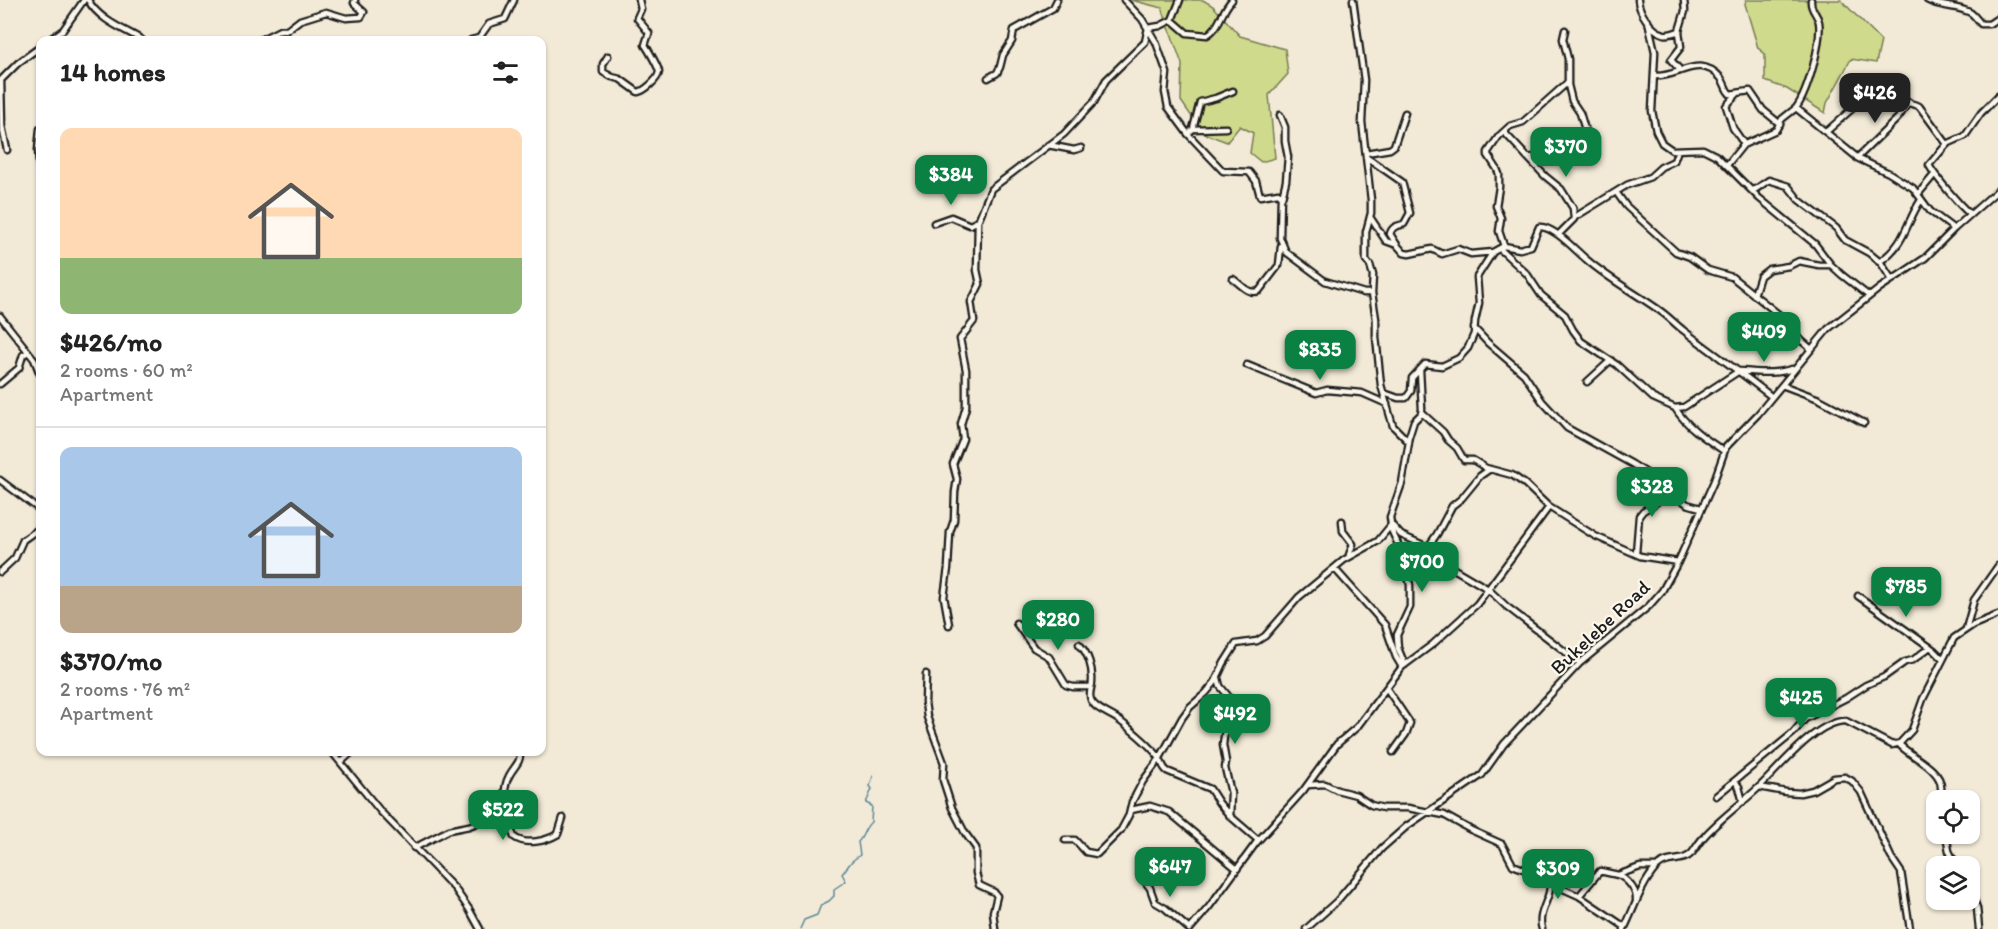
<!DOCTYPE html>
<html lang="en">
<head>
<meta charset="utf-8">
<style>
  :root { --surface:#fff; --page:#f6f6f6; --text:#222; --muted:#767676; --line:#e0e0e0; --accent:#0b8043 }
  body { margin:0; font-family:Itim,sans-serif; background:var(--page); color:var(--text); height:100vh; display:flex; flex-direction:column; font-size:22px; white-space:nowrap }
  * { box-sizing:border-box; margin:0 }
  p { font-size:20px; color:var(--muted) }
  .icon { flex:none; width:33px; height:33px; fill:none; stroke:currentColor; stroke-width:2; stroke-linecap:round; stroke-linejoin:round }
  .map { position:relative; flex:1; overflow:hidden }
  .sheet { position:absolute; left:36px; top:36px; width:510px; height:720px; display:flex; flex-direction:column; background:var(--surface); border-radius:12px; box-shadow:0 2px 4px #0004 }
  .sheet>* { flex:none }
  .tools { position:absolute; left:1926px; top:790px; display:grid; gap:12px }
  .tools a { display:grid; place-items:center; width:54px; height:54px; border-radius:12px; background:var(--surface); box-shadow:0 2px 4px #0004; font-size:30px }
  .price { position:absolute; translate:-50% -51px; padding:0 14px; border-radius:12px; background:var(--accent); color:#fff; font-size:20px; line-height:39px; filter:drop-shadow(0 2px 3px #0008) }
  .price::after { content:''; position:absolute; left:50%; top:36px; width:18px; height:14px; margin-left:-9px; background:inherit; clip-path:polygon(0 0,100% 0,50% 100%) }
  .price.active { background:#222; color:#fff }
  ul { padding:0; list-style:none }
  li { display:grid; align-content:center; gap:12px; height:318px; padding:0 24px }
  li+li { border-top:2px solid var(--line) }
  li span { display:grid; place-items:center; height:186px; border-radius:12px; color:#555 }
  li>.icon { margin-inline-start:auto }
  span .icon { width:108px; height:108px; fill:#fffc; stroke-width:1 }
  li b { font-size:26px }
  h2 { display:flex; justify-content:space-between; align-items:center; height:72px; padding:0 24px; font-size:26px }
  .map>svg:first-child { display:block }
  .green { fill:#cfda8d; stroke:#767b54; stroke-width:1.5 }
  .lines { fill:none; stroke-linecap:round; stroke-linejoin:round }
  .stream { stroke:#5d8797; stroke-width:1.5 }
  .minor-casing { stroke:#1c1c1c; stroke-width:9 }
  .minor { stroke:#fbf7ec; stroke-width:4.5 }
  .labels { text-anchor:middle; stroke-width:4.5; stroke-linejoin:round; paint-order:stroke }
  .street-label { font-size:20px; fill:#1c1c1c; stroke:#fbf7ec }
</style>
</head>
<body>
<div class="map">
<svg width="1998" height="929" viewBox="0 0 1998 929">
  <rect width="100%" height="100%" fill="#f2ead7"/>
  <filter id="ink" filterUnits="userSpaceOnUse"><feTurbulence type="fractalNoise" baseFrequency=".0167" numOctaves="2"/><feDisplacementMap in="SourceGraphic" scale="12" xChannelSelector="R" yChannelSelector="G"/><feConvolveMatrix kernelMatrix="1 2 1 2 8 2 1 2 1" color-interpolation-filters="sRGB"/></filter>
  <g filter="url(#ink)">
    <path class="green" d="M1131,0h72l10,6 27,30 45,13 3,25 -19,21 6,63 -14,4 -11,-9 3,-20 -13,-7 -13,16 -24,-9 -22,-32 1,-37 -20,-56z
      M1746,0h95l40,41 -5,22 -25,-4 -24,44 -2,10 -38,-24 -22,-8v-27l-7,-6 -13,-44z"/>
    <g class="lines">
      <path class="stream" d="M800,929l4,-9 13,-5 4,-10 8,-4 5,-5v-7l12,-8 -4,-7 10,-13 8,-6 -2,-13c6,-6 6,-14 13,-20l1,-16 -6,-3 6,-14 -2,-3 3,-10"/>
      <g class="minor-casing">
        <path id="minor" d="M88,0c11,20 36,29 54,40
          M1124,0l18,19 14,23 11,31 -2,19 3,15 20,27 35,37 26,1 7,9 4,15 18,-3 3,2 -1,43 6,14 39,29 39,12h8
          M1353,0l11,80 -2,42 9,78v13l-5,19v28l4,5 3,10 -1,18 4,26v18l5,48 12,41 16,16 -7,41 -12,34 1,7 10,11 27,12 26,22 34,20 18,17 74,57
          M1638,0c1,12 13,31 26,34 5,1 10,-1 15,-3
          M1811,0c-1,10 6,13 8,22 3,19 -11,70 -23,86l63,51 30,14 24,15 17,23 24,18
          M1927,0c14,8 30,5 44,13 4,3 7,8 10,11h8l9,-6
          M1172,20l8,-20
          M1648,21l7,31 -3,59 4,20 6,12 10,7 31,-1 14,7 42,42 56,46 16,21 11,10 27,21
          M49,40l14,-10 21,-30
          M260,40l20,-10h7l13,-10 26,-8 20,6 15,-1 3,-5 -10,-9 1,-3
          M471,40l8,-2 10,-14 16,-5 9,-19
          M608,56l-5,8v8l9,5 8,2 18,13c6,-1 20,-12 21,-20 0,-4 -11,-23 -14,-27l4,-12 -12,-15 4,-9 -2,-9
          M1680,70l-9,-10 10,-13 -2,-16 6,-20 -1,-11
          M1655,76c23,2 44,-23 66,2 4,5 4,11 9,16l20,-3 13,19 17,14
          M988,78l9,-5 3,-6 3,-12 9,-14 2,-11 39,-22 4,-8
          M1,80l1,46 5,24
          M0,81l18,-18 22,-16
          M1737,94l-11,12 7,22 11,16
          M1280,115l5,12v14l3,16 -2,24 -4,16
          M40,129l-2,21 2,26
          M1193,129l33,-1
          M1504,132l41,44 16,13 12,19 1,11 -15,15
          M1826,132l36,-32 13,-7 9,-2 7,1 12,9 16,5 28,38
          M1188,134l5,-5 7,-27 16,-4 17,-7
          M1048,145l26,5 7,-2
          M1366,153l24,-4 4,-3 11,-33
          M1366,157l36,25 8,31 -6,11c-7,2 -12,2 -14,10l7,11
          M1527,157c21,2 45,-6 59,-24l-6,-20 -8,-12 -4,-16v-26l-5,-20 2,-9
          M1857,158l41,-40 11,-16
          M1727,165l16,-20 33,-15 6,-11 14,-11
          M1751,190l5,-1 13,-9 19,6 11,14 37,28 9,12 24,13 12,10 11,17
          M1616,192l10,14 50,46 14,5 18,13 24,7 55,44 9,15 14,12
          M1919,193l15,-18
          M1970,214c-10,-8 -36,-39 -41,-49l18,-21 18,-8 16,-23 17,-17
          M1370,217l16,24 11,4 7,8 5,1 23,-5 10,5 16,-5 13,5 22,-2 11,-6 16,3 11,-3 8,-19c14,-2 37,24 48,33 22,19 48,33 72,50 9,6 16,14 24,20 30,23 60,44 89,67
          M1575,217l52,-32 23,-8 11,-10 13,-6 4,-11
          M934,223l17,-6 19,8 8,-4
          M1504,246l-5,-15 2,-13 -5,-12 3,-19v-13l-2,-5 -9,-14v-3l11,-16 11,-10 13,-4 45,-40
          M1500,249l27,25 14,21 24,20 8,15 8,11 36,24 36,33 22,10 9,-1 55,-36c19,1 35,4 53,-2
          M1879,262c27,-18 26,-38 42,-62
          M1233,279c8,5 15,16 26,12l20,-26 2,-19
          M1754,295l6,-19 9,-7 20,-3 10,-5 20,4h12
          M0,316l34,43 6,15
          M1474,328l14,15 36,31 18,27 25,27 65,36 21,13 34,27 14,4
          M1247,365l69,28 11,-3 35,3 25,11
          M1587,382l24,-22
          M0,384l19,-16 4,-13 5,-3
          M1782,385l37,14 45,24
          M1384,393l14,5h8l5,-7 1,-13 13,-14 17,2 17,-8 9,-10 6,-14 1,-13 4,-18 -2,-26 16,-25
          M1675,408c11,18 32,32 49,43
          M1422,413l21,19 5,8 9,8 7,12h9l13,8 26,7 13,9 24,23 46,29 45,20 38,6
          M1408,440l6,-19 7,-7 1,-5 -2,-39
          M0,480l40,30
          M1342,521l1,10 10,13 -4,11
          M1390,527l13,28 7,30v22l-13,28 1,13 7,17
          M1428,547l9,-13 15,-28 10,-8 18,-22 10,-7
          M1636,553l3,-37 4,-5 14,-9 8,-16
          M1335,569l50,56 11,32 6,10
          M0,572l15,-14 8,-18 17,-12
          M1858,596l76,54 8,8
          M1016,623l18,25 15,9 17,28 7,2h18
          M949,625l-5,-28 4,-29 2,-36 4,-12 1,-28 2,-13 -4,-15 10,-25 -2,-15 5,-17v-37l-6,-31 14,-18 -3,-19 9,-18 -3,-14 1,-49 13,-32 73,-55 30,-32 12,-22 39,-38 3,-14 12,-2 12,-6 15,13 20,2c13,-7 14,-24 25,-35
          M1966,629l8,-29 24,-34
          M1079,644c9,9 14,24 13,38 0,6 -4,11 -1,18 4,10 21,14 29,21 13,10 28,22 38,35 4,5 4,11 9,15l43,18 9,14 11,13 28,24
          M926,674l-1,28 2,15 17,46 -1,17 9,28 13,25 11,15v25l3,12 15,7 3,4 -4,16 2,17
          M1218,678l2,8 9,11 -6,48 3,17 -1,6 6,25 -1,23
          M1387,689l23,34 -4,11 -13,18
          M1899,744c10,12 42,24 42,43 1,4 -2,9 -2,14
          M332,752l49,60 74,77 14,20 11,20
          M520,752c1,11 -6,14 -11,24 -9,17 -2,44 5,61 12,9 32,4 44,-3l5,-16
          M341,762l11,-10
          M1735,781l4,6 4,15
          M1308,785l17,-1 12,6 19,5 15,10 12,3h25l36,7 27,15 31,14 11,21 31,12 15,10 20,9 46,31
          M1759,787l27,5 14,1 13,-3 21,-12 11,-1 7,4 9,11 30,65 10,15 9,57
          M1716,796l76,-62 13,-15 41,-21 20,-13 18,-8 21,-15 8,-2 17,-13
          M1131,810l19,-4 19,6 68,57
          M1946,834l3,17 8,16
          M1065,840h10l11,12 11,2 24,-24 8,-15 3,-13 11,-21 17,-23 22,-40 8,-11 16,-14 9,-11 9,-19 12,-19 21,-3 8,-5 34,-39 45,-37 34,-19 13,-16
          M414,848l35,-18 20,-4 38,-14
          M1618,875c9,4 19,15 18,25
          M1143,879l7,9 5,14 10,6 24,21
          M1970,888l7,20 2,21
          M1579,896l21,-25 18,4 22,-8h17
          M1190,929l19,-22 47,-64 47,-52 34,-47 20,-17 45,-60 31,-23 44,-40 72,-97
          M1306,929l31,-28 45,-53 25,-22 75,-51 22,-31 76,-81 69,-57 13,-15 16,-29 36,-81 12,-34 32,-33 70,-85 52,-41 45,-30 29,-29 44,-39
          M1542,929c-6,-18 12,-33 7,-48
          M1624,929c10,-20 17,-44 32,-61 11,-12 26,-4 36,-15 4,-5 7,-11 11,-15 13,-16 38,-34 54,-49 21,-19 59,-69 89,-68l46,24 8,-2 12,-13 11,-31 31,-61 19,-13 25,-10"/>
      </g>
      <use href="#minor" class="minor"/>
    </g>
  </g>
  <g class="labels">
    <g class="street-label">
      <text transform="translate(1600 627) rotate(-43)" y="7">Bukelebe Road</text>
    </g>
  </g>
</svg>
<div class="tools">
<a><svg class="icon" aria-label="locate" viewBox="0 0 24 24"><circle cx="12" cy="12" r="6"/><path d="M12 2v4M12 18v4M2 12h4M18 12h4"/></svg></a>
<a><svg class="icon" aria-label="layers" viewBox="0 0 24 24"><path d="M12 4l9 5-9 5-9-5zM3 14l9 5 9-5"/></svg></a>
</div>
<b class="price active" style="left:1875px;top:124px">$426</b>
<b class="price" style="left:1566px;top:178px">$370</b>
<b class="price" style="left:951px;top:206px">$384</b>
<b class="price" style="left:1764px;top:363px">$409</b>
<b class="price" style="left:1320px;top:381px">$835</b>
<b class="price" style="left:1652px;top:518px">$328</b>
<b class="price" style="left:1422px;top:593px">$700</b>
<b class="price" style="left:1906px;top:618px">$785</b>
<b class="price" style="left:1058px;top:651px">$280</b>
<b class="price" style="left:1801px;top:729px">$425</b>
<b class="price" style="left:1235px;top:745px">$492</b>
<b class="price" style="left:503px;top:841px">$522</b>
<b class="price" style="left:1170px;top:898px">$647</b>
<b class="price" style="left:1558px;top:900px">$309</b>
<section class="sheet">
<h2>14 homes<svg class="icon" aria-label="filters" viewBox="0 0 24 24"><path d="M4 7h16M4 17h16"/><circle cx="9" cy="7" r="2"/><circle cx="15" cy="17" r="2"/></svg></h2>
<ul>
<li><span style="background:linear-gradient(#ffd9b3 70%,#8fb573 0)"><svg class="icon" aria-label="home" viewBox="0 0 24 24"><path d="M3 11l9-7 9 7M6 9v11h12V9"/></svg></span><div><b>$426/mo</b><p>2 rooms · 60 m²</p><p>Apartment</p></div></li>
<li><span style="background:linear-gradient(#a9c7e8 75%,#b9a48a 0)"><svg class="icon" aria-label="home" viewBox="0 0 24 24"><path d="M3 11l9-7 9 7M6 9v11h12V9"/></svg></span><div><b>$370/mo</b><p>2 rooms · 76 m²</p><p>Apartment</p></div></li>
</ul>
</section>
</div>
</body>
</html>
